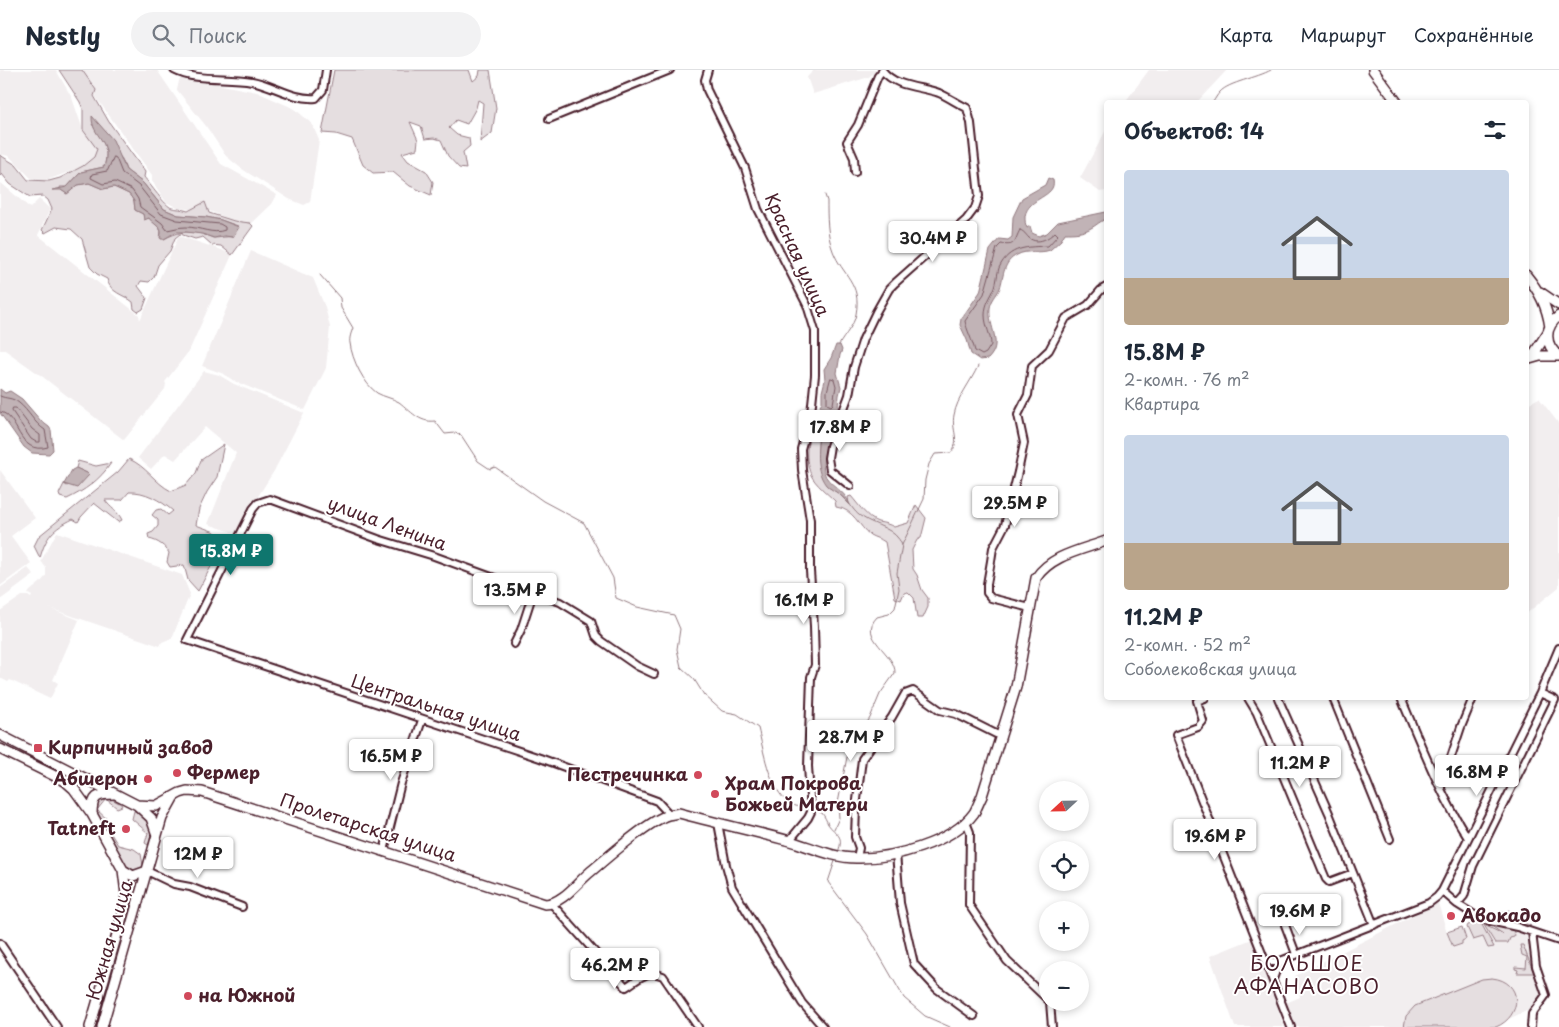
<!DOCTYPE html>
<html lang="ru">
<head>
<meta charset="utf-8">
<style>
  :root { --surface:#fff; --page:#f2f2f3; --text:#1f2937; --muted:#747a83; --line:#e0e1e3; --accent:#0f766e }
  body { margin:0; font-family:"Playpen Sans",sans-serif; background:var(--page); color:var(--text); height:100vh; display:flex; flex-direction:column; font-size:19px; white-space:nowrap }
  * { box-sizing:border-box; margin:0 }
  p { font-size:16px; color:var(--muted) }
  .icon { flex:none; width:28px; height:28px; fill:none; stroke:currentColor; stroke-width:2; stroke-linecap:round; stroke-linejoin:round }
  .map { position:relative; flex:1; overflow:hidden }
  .sheet { position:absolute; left:1104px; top:30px; width:425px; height:600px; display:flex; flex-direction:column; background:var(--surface); border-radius:5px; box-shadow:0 2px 8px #0003 }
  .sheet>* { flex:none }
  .needle { width:32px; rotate:248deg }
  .tools { position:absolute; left:1039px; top:711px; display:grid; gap:10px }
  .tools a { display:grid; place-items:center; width:50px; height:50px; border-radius:50%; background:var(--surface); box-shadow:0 2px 8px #0003; font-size:25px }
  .price { position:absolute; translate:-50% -42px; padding:0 11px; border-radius:5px; background:#fff; color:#222; font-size:16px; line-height:32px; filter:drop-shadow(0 1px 2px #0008) }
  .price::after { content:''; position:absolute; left:50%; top:30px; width:15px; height:11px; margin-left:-8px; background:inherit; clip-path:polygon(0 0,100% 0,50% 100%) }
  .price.selected { background:var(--accent); color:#fff }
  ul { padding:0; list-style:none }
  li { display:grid; align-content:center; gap:10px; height:265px; padding:0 20px }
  li span { display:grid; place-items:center; height:155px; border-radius:5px; color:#555 }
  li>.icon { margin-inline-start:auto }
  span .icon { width:90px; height:90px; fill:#fffc; stroke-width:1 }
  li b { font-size:21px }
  h2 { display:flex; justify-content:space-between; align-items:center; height:60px; padding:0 20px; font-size:21px }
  header { display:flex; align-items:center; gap:30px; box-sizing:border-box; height:70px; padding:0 25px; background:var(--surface); border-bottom:1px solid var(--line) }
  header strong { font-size:24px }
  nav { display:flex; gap:28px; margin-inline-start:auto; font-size:18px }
  .search { width:350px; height:45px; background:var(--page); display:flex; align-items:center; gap:12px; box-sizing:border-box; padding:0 18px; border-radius:28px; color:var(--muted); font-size:19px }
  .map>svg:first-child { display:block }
  .built { fill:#f2eeef }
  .green { fill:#e5dee0; stroke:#987e86; fill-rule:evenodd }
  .water { fill:#c1b3b6; stroke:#91787e }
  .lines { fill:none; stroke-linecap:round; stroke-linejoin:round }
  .shore { stroke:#7a5a63; stroke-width:1 }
  .stream { stroke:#91787e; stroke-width:1 }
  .minor-casing { stroke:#4a1f2b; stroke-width:10 }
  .major-casing { stroke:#4a1f2b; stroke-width:12 }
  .minor { stroke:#fff; stroke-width:6 }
  .major { stroke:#fff; stroke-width:9 }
  .poi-dot { fill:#d1495b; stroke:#fff; stroke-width:2 }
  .labels { text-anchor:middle; stroke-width:4; stroke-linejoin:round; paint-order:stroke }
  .street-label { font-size:18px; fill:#4a1f2b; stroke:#fff }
  .poi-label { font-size:18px; font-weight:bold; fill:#4a1f2b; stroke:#fff; text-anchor:start }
  .quarter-label { font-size:20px; letter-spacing:1px; fill:#4a1f2b; stroke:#fff }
</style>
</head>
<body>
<header>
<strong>Nestly</strong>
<div class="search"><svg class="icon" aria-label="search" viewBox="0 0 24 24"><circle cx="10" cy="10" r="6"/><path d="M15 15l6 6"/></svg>Поиск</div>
<nav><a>Карта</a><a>Маршрут</a><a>Сохранённые</a></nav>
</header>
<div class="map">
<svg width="1559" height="957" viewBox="0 0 1559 957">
  <rect width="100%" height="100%" fill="#fff"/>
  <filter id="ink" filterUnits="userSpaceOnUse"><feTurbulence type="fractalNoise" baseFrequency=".02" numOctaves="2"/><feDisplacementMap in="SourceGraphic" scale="10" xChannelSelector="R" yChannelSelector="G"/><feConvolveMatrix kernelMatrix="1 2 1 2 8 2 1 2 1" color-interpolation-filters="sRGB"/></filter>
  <g filter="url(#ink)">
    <path class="built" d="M0,0h56l16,28 11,32 16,17 -4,15 -58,22 -28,-28 -9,-2z
      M81,0h76l64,94 56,31 -5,9 -23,22 -16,-4 -13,-7 -11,-4 -31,-3 -12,-6 -14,-21v-6l-57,-79 -1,-10z
      M814,0h62l-7,7 -56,17 -6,-17z
      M1149,0h78l-30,32h-72z
      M182,7l75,15 38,17 17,15 7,16 -9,62 -6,3 -15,-6 -47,-30 -16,-13 -20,-30 -29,-36 2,-9z
      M1106,60v61l-6,1 -20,-14z
      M0,112l30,26 9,-9 11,10 -12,26 101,80 1,5 39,-84 43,14 10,5 -43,96 -24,31 1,2 -1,5 -41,51 -81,-63 -38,-27h-5z
      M251,181l62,27 12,29 5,20 -4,41 -21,42 -71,-29 -10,-7 -22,-8z
      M204,301l15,4 15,9 70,29 -30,58 -39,62 -27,-9 28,-71 -31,-26 -30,33 -10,-6 -14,15 -13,-11z
      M1539,328l20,26v163l-33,27v-209z
      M0,400l35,48 -24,18 20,27 -31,23z
      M57,462l125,43 8,19 -18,44 -10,4 -2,4 -111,-38 30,12 -26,60 5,3 -8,16 -40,-19 -2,2 -8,-4v-67l22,-15h6l3,2 1,-2 -4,-2 2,-3 10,-8 6,-7v-8l-5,-7z
      M28,498l6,7 -34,25v-12z
      M1438,833l11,36 29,-17 47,11 21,69 -55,25h-195l-10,-24 14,-6 -5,-21z
      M1252,869l29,70 -3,1 6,17h-49l-25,-71z"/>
    <path class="green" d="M59,0h23l14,20 -2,6 15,26 36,50 -1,5c6,7 21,29 28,31 5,1 10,1 16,3l17,-9 4,11 25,8 16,2 3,3 -21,29 -11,-9 -9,-1 -9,-8 -8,2 -15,-5 -5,4 -5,13 -12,14 -4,12 -5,5 -8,-1 -3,5 9,12 -4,11 -5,3 -4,-3 -1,-7c-10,-8 -23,-9 -26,-23l-10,-5 -7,-7 -8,-28 -11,-10 -15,-2 -11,6 -3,-3 10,-21 -4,-9 -5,-4 -13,1 -20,-13 -8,-10 -2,2v-21l16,10 12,15 21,1 11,-3 23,-12 11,-9 3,-8 -14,-19v-21l-3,-7zM92,54l30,35 4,11 17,13 21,26 14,6 28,2 15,3 17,6 -5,11c-7,-1 -13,1 -20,1 -3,-1 -7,-3 -11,-4 -15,-4 -25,-2 -38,5l-4,-1 1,-7c-3,-6 -8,-8 -12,-13l-4,1 -2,-5 -8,-4 -1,-9 -5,-7 -15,-7 -11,2 -14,-6 -11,2 -11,9 -6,-4 -1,-3h7l14,-15 23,-5c6,-19 -2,-27 -12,-43z
      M334,0h135l4,11 6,-5 1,-6h10l6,38 -4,25 -12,9 3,-39 -5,-3 -2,8 -9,16 -11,-4 -7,8 8,7 12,3 1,8 -7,6 3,17 -7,-1 -11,-12 -7,-16 -7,-2 -9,1 -4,-13 -11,-4 8,18 -1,9 -15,4 6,8 18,10 7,11 -2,13 -21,-9 -17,-14 -20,1 -10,-8 -11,-26 -16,-5 -14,-1z
      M819,348l5,3 -6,13v26l10,27 10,6 11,11 -1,-7 3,-1c7,8 17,23 27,26 6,1 11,2 16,5l14,-4 8,-18 10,13 -5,20 -4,2 -5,10 1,19 4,6 5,15 6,8v9l-5,11h-6l-3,-20 -6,-6 -4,1 -3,7 -6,-2 -10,-56c-4,-3 -10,-4 -15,-7 -11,-8 -16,-26 -34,-28l-1,-6c-7,-7 -20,-17 -24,-26 -8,-19 -4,-41 8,-57z
      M224,374l-7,33 -10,15 -8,17 -3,16 19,7 6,9 -7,20 -16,30 -10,-11 -4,-15 -14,2 -3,-5 2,-9c-4,-7 -11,-12 -20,-14l-1,-5 5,-2 5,-6v-6l-6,-5 4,-5 5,-1 7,6 5,-4c-13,-11 -28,-20 -44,-19l-7,8h-17c5,8 13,11 17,20l-4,2 -24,-19 -13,14 -3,5 -5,-3c-20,10 -27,17 -33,39l-6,-12 5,-10 79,-64 11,-13c17,7 26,24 42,32l15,-6 10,-12 5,-13z
      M78,391l18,5 15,-3c-11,17 -27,28 -44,36l-7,-2 -1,-3 5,-10 3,2 20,-13 -11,-5z
      M106,726l15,8 1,2 -5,2 -11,-9 -9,11 11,10 -3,4 13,21 16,4 7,5 2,11 -2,4 -6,3 -7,-2 -33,-59v-3l5,-10z
      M134,741h5c11,10 15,20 9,34l-3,-2 3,-10 -16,-14z
      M126,808l6,2 10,-1 -41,140 -3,1 -2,-2 25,-94z
      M1509,840c5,8 13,12 22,16l-44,-8z
      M1477,852l5,3 12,22 -6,1 -5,-11 -10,3 -6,-13 1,-2z
      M1487,853l26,7 2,5 -1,2 -4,1 -2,5h-13l-11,-18 19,9z
      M1462,857l4,12 -4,2v3l-9,3 -6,-15z
      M1520,875h3l11,28h-17l1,-3 -3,-1v-2l11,1 1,-11 -5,-2z
      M1492,908c31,3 31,38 4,49h-92l2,-11 9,-10 67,-27z"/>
    <path class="water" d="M92,46l21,24 13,30 17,13 21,26 14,6 28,2 15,3 18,7 -6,10 -9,-1 -10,2 -12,-4 -16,-2h-10l-12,7h-3c-1,-2 0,-4 0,-7 0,-5 -9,-9 -12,-14l-5,2 -1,-6 -8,-4 -1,-9 -5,-7 -15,-7 -11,2 -14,-6 -11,2 -11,9 -6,-4h-9l15,-3 14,-15 23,-5c9,-28 -13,-29 -12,-51z
      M1048,108l5,2c4,17 -25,17 -28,36 0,5 0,8 2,12l3,-2 2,7 7,3 8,-3 11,-11 48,-10v7c-6,2 -9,6 -15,9 -8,5 -17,5 -26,5l-4,7 -11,10c-10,4 -23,-1 -33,5 -14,7 -13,20 -17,33 -3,7 -9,12 -10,20 -2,20 14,35 -2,51l-8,1 -9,-6 -4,-14 -7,-15 1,-6 19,-27 10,-42 9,-11 9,1 4,-3 1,-20 9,-19 23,-13z
      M836,275h4l2,5 -2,5 -3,18 4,14 -2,8 -1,13 -2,3h-7l-8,-4 -1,-2 2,-3v-10l3,-12 -1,-11 7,-11z
      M0,319l5,4 5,-2 12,8 19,22 8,6 2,3 2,20 -4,4 -17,-1 -8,-6 -24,-34z
      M824,351l3,1c5,17 -7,33 -3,50 3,13 21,17 26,33 -3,-4 -7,-8 -11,-11 -4,-3 -9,-5 -13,-9 -13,-17 -9,-46 -2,-64z
      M76,398l11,5 2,2 -12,13 -13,-4 8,-14z"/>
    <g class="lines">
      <path class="shore" d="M114,87l2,1 6,15 17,13 22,28 16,6 43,4 5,3v3c-12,5 -25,-3 -39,-3 -7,0 -13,2 -19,3l-5,-7 -22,-16 -2,-8 -6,-9 -17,-8 -12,2 -12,-6 1,-4 15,-3z
        M1020,160c5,2 5,4 9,8 9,7 20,0 26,-6l3,3 -10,11c-20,1 -39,0 -49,22 -2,6 -2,13 -4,19 -4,10 -10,16 -10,28 0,11 6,20 6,30l-5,8 -4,2 -7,-4c-2,-9 -9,-23 -10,-30l19,-27 13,-46 4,-4c16,3 13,-4 19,-14z
        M831,308l3,1 2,7 -3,18 -2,2 -4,-2v-12z
        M0,326c6,3 12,1 19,7 10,8 15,20 26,27l3,17c-31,9 -29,-33 -48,-35
        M13,338h3l16,21 8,6v7h-4l-5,-3 -19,-28z"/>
      <path class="stream" d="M1213,32c2,-3 4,-7 7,-10 9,-10 37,-14 51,-22
        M825,125l2,6c0,15 0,35 6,50 9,24 29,32 23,63 -2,12 -11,20 -17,31
        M320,205l20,23 1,10 12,20c-2,5 -4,11 -3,15 2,17 14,41 27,50 7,4 15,5 22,9 12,9 20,21 36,19l10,13 10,-1 6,2 17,26 12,8 5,-2 48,34 41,22 29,55 3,20 21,9 37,8 6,14 -3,20 4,18 13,12 10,16 18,16 15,3 21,14c6,24 10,55 28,73 5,4 15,7 22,8
        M848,432c4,5 8,12 14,15 13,9 34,11 40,28
        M815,740l7,3c3,4 4,7 6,11 8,11 17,11 10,28
        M834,759l5,-11 -1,-15 9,-46 7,-14 16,-25 10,-24 15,-21c1,-20 -38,-35 -18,-56l12,-3 6,-6 4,-19 -2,-16 5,-28 22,-46 1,-19 4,-16 6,-10 16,-1c10,-13 0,-23 3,-38 3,-17 17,-33 24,-49
        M836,788l-8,24 39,52 37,64 21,18 25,11"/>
      <g class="minor-casing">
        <path id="minor" d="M174,0c23,12 53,6 78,11 21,4 42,19 64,17l7,-8 3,-20
          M708,0l-3,10 2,10 38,78 13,41 49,96 8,26v44l-4,38 -10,36 1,21 8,50v51l4,55 1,39 -4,12 -3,89 3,46 -3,6 -19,23
          M549,49l121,-49
          M855,102l-1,-14 -7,-16 11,-17 20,-49 4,-5
          M811,343l30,3
          M850,416l-20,-16 -2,-12 2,-12 19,-51 5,-28 9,-28 13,-27 13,-23 6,-6 71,-63 9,-12 4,-12 -8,-73 -4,-15c-10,-5 -19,-11 -28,-15 -19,-7 -43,-5 -57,-23
          M1030,538l-39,-10 -4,-5v-9l4,-23 2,-13 12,-23 13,-53 6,-29 -6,-28 10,-20 4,-29 17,-16 17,-32 22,-13 13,-15 5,-3
          M514,574l7,-14 12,-37
          M654,604l-17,-8 -36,-25 -5,-5 -5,-15 -31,-19 -126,-46 -56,-17 -108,-40 -12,4 -5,6 -66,131 353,118 117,43 12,13
          M1205,628l-8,3 6,20 -5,6 -22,8 115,292
          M1248,628l9,15 69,166 3,3 24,-9
          M1278,628l51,115 45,112
          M1333,628l57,141
          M1401,628c20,47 39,96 67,140
          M1441,717l20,-60 12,-29
          M966,752l4,10 -1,73 38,56 41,39
          M718,753l8,42 6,22 70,116 21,24
          M384,781l17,-68 21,-63
          M896,783l4,50 14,61 23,25 37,27
          M857,788l2,-10 -4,-11 1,-29 6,-49 30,-42 13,-23 8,-3 27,19 16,4 44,22
          M147,801l27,13 16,3 52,20
          M1442,821l15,13 24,15 36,8 42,14
          M552,834l74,83c14,-9 21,-18 37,-11l35,51
          M1457,834l7,-8 9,-30 82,-166 -15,-7
          M1285,855l11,29
          M0,873l57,84
          M1265,890l10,2 8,-2
          M1273,909l4,-11 6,-8 146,-57 8,-6 5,-6 98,-198 19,-45
          M1050,932l2,25
          M1531,957l1,-13 14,-19 -10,-29 -4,-34"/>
      </g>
      <g class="major-casing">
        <path id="major" d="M1373,0l24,32
          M1526,205c13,16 21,31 24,52
          M1540,222l19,13
          M1559,246c-15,11 -15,29 0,40
          M1531,288l17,-26
          M1526,290l14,-4h19
          M0,665l137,70 14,13 6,17
          M0,679l65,32 9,8 18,25 31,56 10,6 14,-5
          M137,735l19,1 24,-13 7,-2 15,1 343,112c17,0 32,-21 44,-31 18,-15 58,-51 79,-58 3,-1 7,-1 11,-2 37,10 74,18 111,28 21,6 43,17 66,17 36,1 96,-15 118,-45 3,-5 5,-11 8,-17l34,-109 20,-109c15,-23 46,-28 70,-37
          M92,744c0,-18 5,-20 22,-20
          M90,957l35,-120 1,-13 -3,-24
          M102,957l55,-192 5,-17 11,-20"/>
      </g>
      <use href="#minor" class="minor"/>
      <use href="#major" class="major"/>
    </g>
  </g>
  <g class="poi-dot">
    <rect x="33" y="673" width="10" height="10" rx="2.5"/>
    <circle cx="177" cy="703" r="5"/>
    <circle cx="698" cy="705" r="5"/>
    <circle cx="148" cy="709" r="5"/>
    <circle cx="715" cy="724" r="5"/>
    <circle cx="126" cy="759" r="5"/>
    <circle cx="1451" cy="846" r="5"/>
    <circle cx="188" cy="926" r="5"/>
  </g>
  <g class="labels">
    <g class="street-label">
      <text transform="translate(797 185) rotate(66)" y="6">Красная улица</text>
      <text transform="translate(387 454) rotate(20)" y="6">улица Ленина</text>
      <text transform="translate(436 638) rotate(18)" y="6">Центральная улица</text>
      <text transform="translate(368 758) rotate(18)" y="6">Пролетарская улица</text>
      <text transform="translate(110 870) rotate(-74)" y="6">Южная улица</text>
    </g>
    <g class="poi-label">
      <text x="48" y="684">Кирпичный завод</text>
      <text x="187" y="709">Фермер</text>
      <text x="688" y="711" text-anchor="end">Пестречинка</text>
      <text x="138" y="715" text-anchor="end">Абшерон</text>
      <text x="725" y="720">Храм Покрова<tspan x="725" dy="21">Божьей Матери</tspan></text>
      <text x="116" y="765" text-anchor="end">Tatneft</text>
      <text x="1461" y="852">Авокадо</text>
      <text x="198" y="932">на Южной</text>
    </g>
    <g class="quarter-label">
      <text x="1307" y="901">БОЛЬШОЕ<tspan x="1307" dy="23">АФАНАСОВО</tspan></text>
    </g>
  </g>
</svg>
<div class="tools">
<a><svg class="needle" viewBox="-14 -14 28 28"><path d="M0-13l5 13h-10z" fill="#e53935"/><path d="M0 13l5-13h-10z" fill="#747a83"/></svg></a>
<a><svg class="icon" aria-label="locate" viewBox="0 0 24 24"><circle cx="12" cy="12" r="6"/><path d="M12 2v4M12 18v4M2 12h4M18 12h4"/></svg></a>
<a>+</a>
<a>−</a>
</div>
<b class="price" style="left:933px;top:193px">30.4M ₽</b>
<b class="price" style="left:840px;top:382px">17.8M ₽</b>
<b class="price" style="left:1015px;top:458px">29.5M ₽</b>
<b class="price selected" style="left:231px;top:506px">15.8M ₽</b>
<b class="price" style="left:515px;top:545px">13.5M ₽</b>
<b class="price" style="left:804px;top:555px">16.1M ₽</b>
<b class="price" style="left:851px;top:692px">28.7M ₽</b>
<b class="price" style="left:391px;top:711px">16.5M ₽</b>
<b class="price" style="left:1300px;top:718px">11.2M ₽</b>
<b class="price" style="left:1477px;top:727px">16.8M ₽</b>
<b class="price" style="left:1215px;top:791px">19.6M ₽</b>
<b class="price" style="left:198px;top:809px">12M ₽</b>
<b class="price" style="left:1300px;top:866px">19.6M ₽</b>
<b class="price" style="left:615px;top:920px">46.2M ₽</b>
<section class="sheet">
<h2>Объектов: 14<svg class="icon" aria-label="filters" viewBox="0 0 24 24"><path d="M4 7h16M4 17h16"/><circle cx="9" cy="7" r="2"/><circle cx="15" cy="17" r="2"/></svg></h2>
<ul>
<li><span style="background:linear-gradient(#c9d6e8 70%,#b9a48a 0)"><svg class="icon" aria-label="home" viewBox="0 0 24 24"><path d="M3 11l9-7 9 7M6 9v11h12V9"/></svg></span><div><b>15.8M ₽</b><p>2-комн. · 76 m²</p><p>Квартира</p></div></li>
<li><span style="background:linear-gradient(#c9d6e8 70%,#b9a48a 0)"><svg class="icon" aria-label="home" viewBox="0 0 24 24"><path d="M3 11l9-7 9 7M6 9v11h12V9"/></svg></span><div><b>11.2M ₽</b><p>2-комн. · 52 m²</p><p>Соболековская улица</p></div></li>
</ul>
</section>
</div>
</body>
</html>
